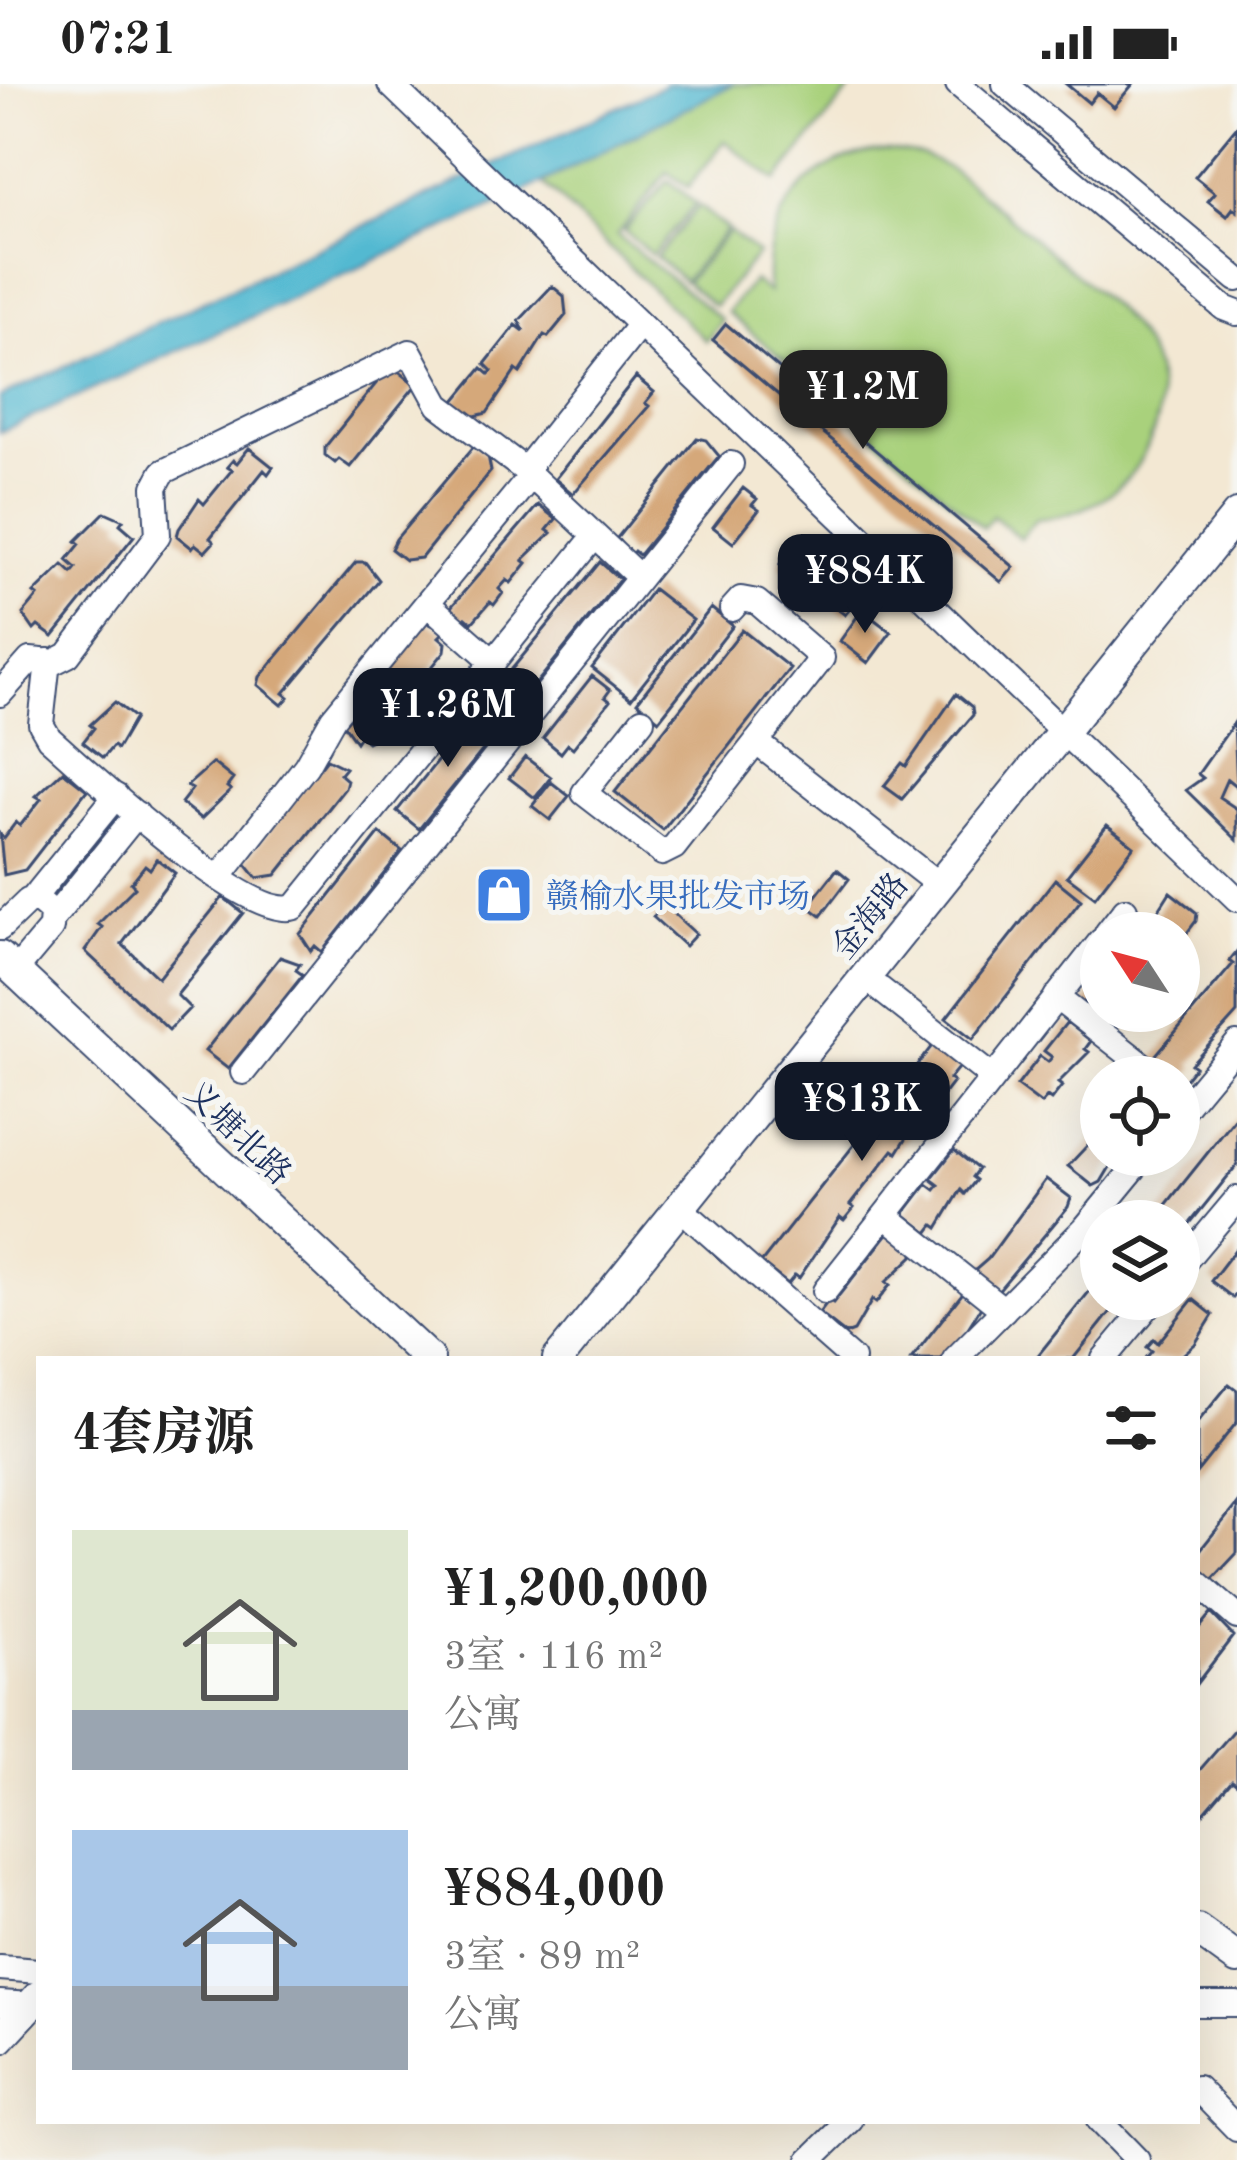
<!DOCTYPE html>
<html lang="zh">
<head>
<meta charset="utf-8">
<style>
  :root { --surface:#fff; --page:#f2f2f2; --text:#222; --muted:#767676; --accent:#111827 }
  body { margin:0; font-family:"Old Standard TT","Noto Serif SC",serif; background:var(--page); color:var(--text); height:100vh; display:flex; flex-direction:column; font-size:45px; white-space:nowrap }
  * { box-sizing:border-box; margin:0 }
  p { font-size:39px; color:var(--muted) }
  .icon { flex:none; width:66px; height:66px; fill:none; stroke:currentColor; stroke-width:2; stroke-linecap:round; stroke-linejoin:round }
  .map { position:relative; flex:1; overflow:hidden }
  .side { position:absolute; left:36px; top:1272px; width:1164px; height:768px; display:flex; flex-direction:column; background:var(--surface); border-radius:0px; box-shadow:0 12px 48px #0002 }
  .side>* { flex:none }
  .needle { width:78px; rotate:306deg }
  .tools { position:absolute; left:1080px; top:828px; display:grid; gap:24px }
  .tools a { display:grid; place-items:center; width:120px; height:120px; border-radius:50%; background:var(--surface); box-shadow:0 12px 48px #0002; font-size:60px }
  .price { position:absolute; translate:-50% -102px; padding:0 27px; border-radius:24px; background:var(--accent); color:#fff; font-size:39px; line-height:78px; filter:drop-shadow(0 3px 6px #0008) }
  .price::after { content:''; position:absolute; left:50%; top:72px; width:36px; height:27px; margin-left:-18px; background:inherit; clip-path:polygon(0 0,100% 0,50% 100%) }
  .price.current { background:#222; color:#fff }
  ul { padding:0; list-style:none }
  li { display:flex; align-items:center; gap:36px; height:300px; padding:0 36px }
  li span { display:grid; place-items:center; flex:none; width:336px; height:240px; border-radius:0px; color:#555 }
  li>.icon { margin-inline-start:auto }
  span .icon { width:144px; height:144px; fill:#fffc; stroke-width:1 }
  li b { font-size:51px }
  h2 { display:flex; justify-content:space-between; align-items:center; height:144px; padding:0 36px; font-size:51px }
  .status { display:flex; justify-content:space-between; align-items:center; height:84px; padding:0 60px; background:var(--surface); direction:ltr }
  .status svg { height:33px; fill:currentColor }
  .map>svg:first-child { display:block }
  .green { fill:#a9d17c; stroke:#62806d; stroke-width:3 }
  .water { fill:#53b9d1; stroke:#377498; stroke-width:3 }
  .building { fill:#d5a87a }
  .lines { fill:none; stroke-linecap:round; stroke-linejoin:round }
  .minor-casing { stroke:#3b4b70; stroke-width:28 }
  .major-casing { stroke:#3b4b70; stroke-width:34 }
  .minor { stroke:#fff; stroke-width:24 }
  .major { stroke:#fff; stroke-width:30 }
  .labels { text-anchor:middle; stroke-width:10; stroke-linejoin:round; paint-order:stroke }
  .shop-label { font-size:33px; fill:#366cbe; stroke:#f6f6f2; text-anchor:start }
  .street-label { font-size:33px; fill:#1b2f5e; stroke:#f6f6f2 }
</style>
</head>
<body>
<div class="status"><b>07:21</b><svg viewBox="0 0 49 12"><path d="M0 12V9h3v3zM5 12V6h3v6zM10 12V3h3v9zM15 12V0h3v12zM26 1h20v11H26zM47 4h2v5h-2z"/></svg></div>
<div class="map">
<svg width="1237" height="2076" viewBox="0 0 1237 2076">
  <rect width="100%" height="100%" fill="#f6f6f2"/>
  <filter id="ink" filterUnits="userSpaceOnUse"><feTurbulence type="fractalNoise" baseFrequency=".00833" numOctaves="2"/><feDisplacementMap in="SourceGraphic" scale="24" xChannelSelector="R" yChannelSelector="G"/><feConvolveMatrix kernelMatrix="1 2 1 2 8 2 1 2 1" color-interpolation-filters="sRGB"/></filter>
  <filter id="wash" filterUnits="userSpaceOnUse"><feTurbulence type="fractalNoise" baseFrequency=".004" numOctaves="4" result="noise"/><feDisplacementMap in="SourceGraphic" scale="48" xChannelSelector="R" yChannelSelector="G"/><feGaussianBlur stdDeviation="2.7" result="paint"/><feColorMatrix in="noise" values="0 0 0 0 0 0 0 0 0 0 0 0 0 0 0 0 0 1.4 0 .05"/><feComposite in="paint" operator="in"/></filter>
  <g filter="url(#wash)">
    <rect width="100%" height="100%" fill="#f3e8d3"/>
    <path class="green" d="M733,0h122l-79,97 -51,-40 -37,46 -21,-15 -50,63 105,85 -16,21 -163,-158z
      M889,66l34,5 31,16c35,29 70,59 105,89 63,52 134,106 83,197 -22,40 -62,59 -106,62l-16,19 -27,-22 -10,12 -256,-216 26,-31 16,11c-9,-78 42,-138 120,-142z
      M668,96l28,24 -44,51 -28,-24z
      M699,122l28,23 -43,52 -28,-24z
      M729,147l29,23 -44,52 -28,-24z"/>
    <path class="water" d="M667,0h66l-215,111 -518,237v-35z"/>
    <g id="blocks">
      <path class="building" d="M1066,0h67l-19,23 -17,-14 -8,10z
        M1237,42v85l-4,-3 -6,8 -19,-15 7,-8 -20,-16z
        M552,202l12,10 2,19 -18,22 -4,-2 -24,38 -4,-3 -29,43 -20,5 -13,-10 1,-7 27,-33 7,6 3,-3 -7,-7 31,-39 8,6 -5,-10z
        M726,240l288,243 -13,15 -288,-242z
        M391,281l25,20 -66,82 -11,-8 -4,4 -10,-8v-8z
        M636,293l18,15 -9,11 4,3 -76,88 -18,-15z
        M697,354l9,2 13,16 -80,99 -5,-4 -4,5 -13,-18z
        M475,361l13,11 3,15 -70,87 -16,2 -14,-11 5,-10z
        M249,364l24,19 -5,7 -4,-4 -54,68 4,4 -9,10 -10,-8 -3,4 -15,-12 2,-7 20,-30 5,5 28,-34 -5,-3 6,-7 4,3z
        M743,404l14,11 -5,6 7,5 -26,33 -20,-16z
        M538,421l18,14 -9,11 4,3 -28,27 4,3 -16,20 -4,-3 -8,9 4,4 -9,12 -4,-3 -18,21 -6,-5 -3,4 -12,-15z
        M105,428l18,8 -3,4 14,12 -81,101 -15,-11 -4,4 -11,-16 15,-18 -4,-3 29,-28 9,8 4,-5 -9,-8 13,-16 -4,-3z
        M793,464l65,51 -13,16 -65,-51z
        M356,478h9l14,18 -95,113 5,4 -7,8 -24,-20 2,-8z
        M600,478l20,17 -105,131 -22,-18z
        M653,505l40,31 -62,79 -39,-31z
        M711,524l22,18 -74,94 -22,-18z
        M862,526l29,22 -23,31 -28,-22z
        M426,538l18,10 -5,5 7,6 -1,8 -70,87 -8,4 -7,-6 -4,6 -12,-17z
        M742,546l48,38 -127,162 -48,-38z
        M592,592l18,14 -5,7 5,4 -37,47 -5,-4 -7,9 -18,-15z
        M956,610l16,13 1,8 -71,84 -18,-13 18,-23 4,3z
        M115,618l20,16 -18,31 -4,-3 -10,12 -20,-16 11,-14 -4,-3z
        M477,628l22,18 -80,99 -22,-18z
        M1234,639l3,64 -10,-8 -8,18 18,12v31l-51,-50 17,-12 -5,-4z
        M525,673l26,20 -16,21 -26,-20z
        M327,675l18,9 -5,6 7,6 -2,8 -69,87 -19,3 -13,-16z
        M213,679l20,16 -6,8 4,3 -30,29 -20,-16 11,-14 -5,-3z
        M63,687l24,19 -62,80 -21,5 -4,-41 4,4 12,-16 4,4 21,-27 -5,-3z
        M551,698l18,14 -19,24 -18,-14z
        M1107,741l27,21 -39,51 -28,-21z
        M380,749l22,18 -80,101 -7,-6 -4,5 -11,-17z
        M157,775l18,14 -53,71 36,34 65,-81 20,16 -66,82 13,13 -21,22 -84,-79 17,-24 -4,-3 37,-37 -4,-4 14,-18 5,4z
        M837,785l12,10 -28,37 -13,-10z
        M1055,795l26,21 -108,139 -27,-21z
        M1170,808l27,21 -1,8 -12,16 -40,-4z
        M664,821l32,29 -11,12 -32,-29z
        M1237,867v62l-46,51 4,3 -12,15 -16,-5 -18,-14 84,-99 -4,-3z
        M280,873l20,7 -4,6 7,5 -75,94 -23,-18z
        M1101,903v24h24l-18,16 -27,-21z
        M1067,938l24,19 -6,8 4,3 -31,31 4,3 -11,14 -4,-3 -6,7 -24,-18 23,-30 8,6 4,-5 -8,-6z
        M935,958l27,21 -13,16 4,3 -10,13 -4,-4 -16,30 -4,-3 -22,35 -4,-3 -43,55 4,3 -10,12 -4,-3 -41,61 -4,-3 -7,9 -27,-21z
        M1237,1032v49l-58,72v-16h-26z
        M1101,1047v24h16l-16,27 -8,4 -25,-20z
        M954,1066l24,19 -6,8 4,3 -11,14 -4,-4 -23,38 -4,-3 -6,8 -24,-19 23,-30 8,6 4,-5 -8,-6z
        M1046,1095l25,19 -3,9 -71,85 -24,-20 15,-13z
        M890,1147l23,17v8l-27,26 4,3 -14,18 -4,-3 -18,31 -8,3 -27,-21 10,-13 4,3z
        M1237,1163v46l-4,5 -22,-17z
        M1101,1193v22h20l-48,60h-38z
        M965,1206l18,14 -22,35 -21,20h-29z
        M1193,1215l20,16 -18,29 -17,15h-33l7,-8 -5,-4 7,-8 4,4z
        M1229,1300l8,6v32l-40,50v-49z
        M1237,1420v49l-30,32 -10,-8v-23z
        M1211,1529l22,23 -36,47v-53z
        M1237,1643v57l-5,-4 -35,41v-48z"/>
    </g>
  </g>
  <g filter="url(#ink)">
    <use href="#blocks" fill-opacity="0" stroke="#3b4b70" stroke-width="3"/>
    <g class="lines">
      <g class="minor-casing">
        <path id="minor" d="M390,0l847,815
          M958,0l266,224 13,5
          M1005,0l232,195
          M525,386l113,-143
          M427,519l67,59
          M48,577l-7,63 8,14c40,35 198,185 246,169l300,-371
          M0,610l30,-34 24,2 14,-7 90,-120 -3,-48 8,-15 247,-120 29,53 86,65 114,107
          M642,636l-58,73 78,60 12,-6 148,-189 -65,-56 -16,-3 -9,10
          M756,658l183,143
          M220,792l86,-110 27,-48 198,-242
          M31,817l85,-105
          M53,834l84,-104
          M0,844l28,-27h11l13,11 -1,16 -36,43
          M1107,849l18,-23
          M880,905l113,89
          M1056,913l102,80
          M243,988l488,-608
          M1179,1030l58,-70
          M885,1131l119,95
          M694,1136l158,139
          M1179,1184l58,-69
          M825,1207l276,-350
          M955,1275l130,-131 60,-73
          M1104,1275l50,-60
          M1197,1498l40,35
          M0,1884l39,3
          M0,1919l31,2
          M1197,1920h40
          M1197,2004l40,41
          M1099,2037l38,39
          M810,2076l40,-39"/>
      </g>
      <g class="major-casing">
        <path id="major" d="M0,873l429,402
          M558,1275l679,-844
          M1197,1846l40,29
          M0,1954l39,-42"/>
      </g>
      <use href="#minor" class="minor"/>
      <use href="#major" class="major"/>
    </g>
  </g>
  <defs>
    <g id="shop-square" transform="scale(3)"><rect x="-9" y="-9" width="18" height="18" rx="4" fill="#3f7fe0" stroke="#f6f6f2"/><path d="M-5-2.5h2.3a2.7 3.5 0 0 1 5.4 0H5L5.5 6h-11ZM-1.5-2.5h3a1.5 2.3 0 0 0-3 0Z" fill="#fff"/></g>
  </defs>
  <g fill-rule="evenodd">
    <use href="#shop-square" x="504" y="811"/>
  </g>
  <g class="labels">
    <g class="shop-label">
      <text x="546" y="823">赣榆水果批发市场</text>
    </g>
    <g class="street-label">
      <text transform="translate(869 831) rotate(-51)" y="12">金海路</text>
      <text transform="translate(239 1048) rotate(44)" y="12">义塘北路</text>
    </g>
  </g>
</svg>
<div class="tools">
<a><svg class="needle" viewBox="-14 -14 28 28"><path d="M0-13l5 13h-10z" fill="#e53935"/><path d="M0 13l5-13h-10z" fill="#767676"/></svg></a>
<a><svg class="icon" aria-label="locate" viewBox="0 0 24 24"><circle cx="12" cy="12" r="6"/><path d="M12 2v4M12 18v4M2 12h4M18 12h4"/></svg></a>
<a><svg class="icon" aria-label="layers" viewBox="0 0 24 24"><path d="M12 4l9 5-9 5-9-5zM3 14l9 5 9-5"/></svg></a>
</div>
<b class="price current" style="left:863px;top:368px">¥1.2M</b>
<b class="price" style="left:865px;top:552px">¥884K</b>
<b class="price" style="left:448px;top:686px">¥1.26M</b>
<b class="price" style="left:862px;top:1080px">¥813K</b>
<section class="side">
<h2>4套房源<svg class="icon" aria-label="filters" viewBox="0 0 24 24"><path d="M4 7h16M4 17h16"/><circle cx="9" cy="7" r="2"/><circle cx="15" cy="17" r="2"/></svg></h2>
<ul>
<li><span style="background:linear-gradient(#dfe7d0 75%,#9aa5b1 0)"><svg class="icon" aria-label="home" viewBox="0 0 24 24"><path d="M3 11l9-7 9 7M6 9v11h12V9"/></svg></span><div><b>¥1,200,000</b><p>3室 · 116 m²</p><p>公寓</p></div></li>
<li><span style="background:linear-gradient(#a9c7e8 65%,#9aa5b1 0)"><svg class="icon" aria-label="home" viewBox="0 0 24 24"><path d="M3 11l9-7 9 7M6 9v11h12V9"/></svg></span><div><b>¥884,000</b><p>3室 · 89 m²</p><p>公寓</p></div></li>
</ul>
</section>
</div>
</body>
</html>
